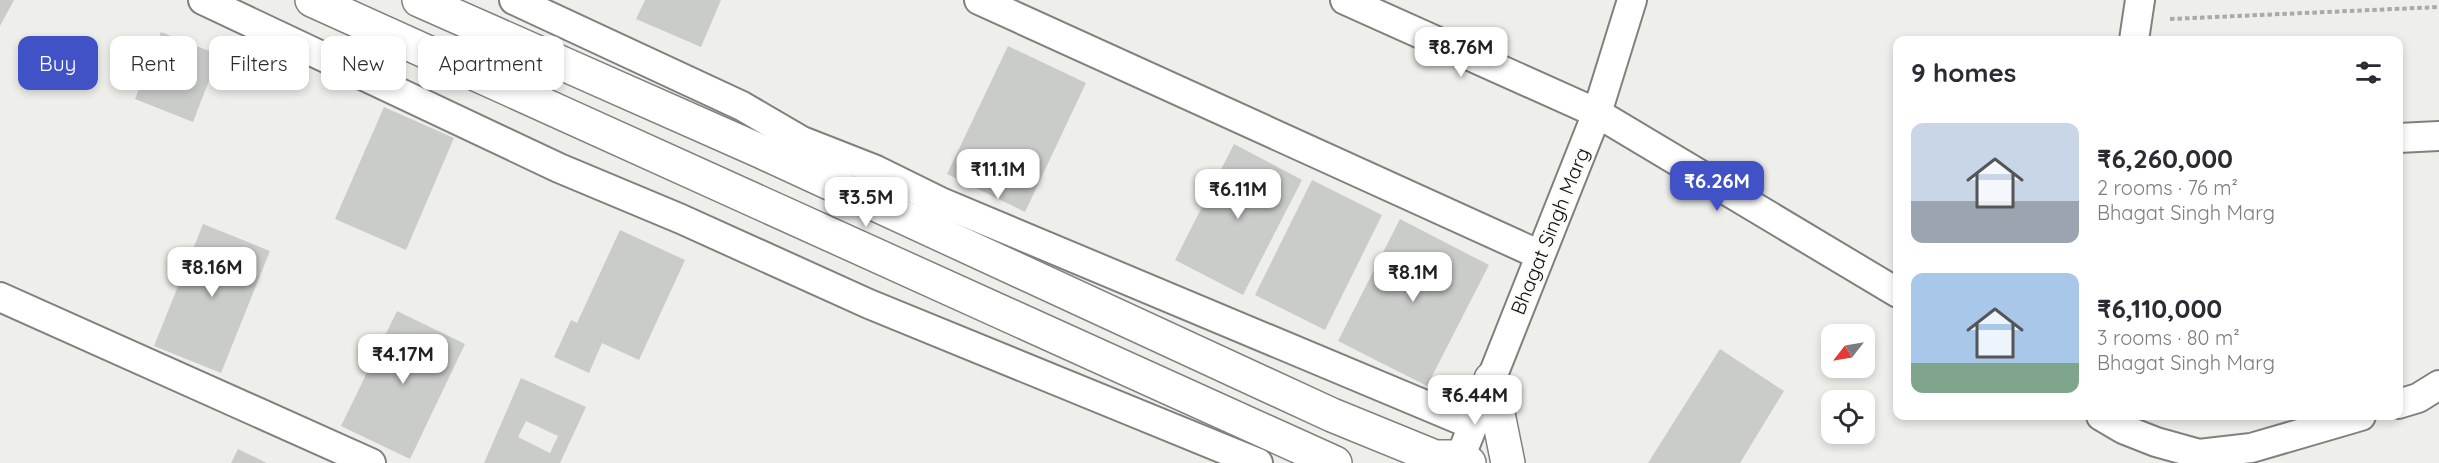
<!DOCTYPE html>
<html lang="en">
<head>
<meta charset="utf-8">
<style>
  :root { --surface:#fff; --page:#f7f7f7; --text:#2b2b33; --muted:#7c7c81; --accent:#4052c5 }
  body { margin:0; font-family:Quicksand,sans-serif; background:var(--page); color:var(--text); height:100vh; display:flex; flex-direction:column; font-size:22px; white-space:nowrap }
  * { box-sizing:border-box; margin:0 }
  p { font-size:20px; color:var(--muted) }
  .icon { flex:none; width:33px; height:33px; fill:none; stroke:currentColor; stroke-width:2; stroke-linecap:round; stroke-linejoin:round }
  .map { position:relative; flex:1; overflow:hidden }
  .side { position:absolute; left:1893px; top:36px; width:510px; height:384px; display:flex; flex-direction:column; background:var(--surface); border-radius:12px; box-shadow:0 3px 9px #0003 }
  .side>* { flex:none }
  .hud { position:absolute; left:18px; top:36px; width:570px; height:54px; display:flex; gap:12px }
  .needle { width:39px; rotate:239deg }
  .tools { position:absolute; left:1821px; top:324px; display:grid; gap:12px }
  .tools a { display:grid; place-items:center; width:54px; height:54px; border-radius:12px; background:var(--surface); box-shadow:0 3px 9px #0003; font-size:30px }
  .price { position:absolute; translate:-50% -51px; padding:0 14px; border-radius:12px; background:#fff; color:#222; font-size:20px; line-height:39px; filter:drop-shadow(0 2px 3px #0008) }
  .price::after { content:''; position:absolute; left:50%; top:36px; width:18px; height:14px; margin-left:-9px; background:inherit; clip-path:polygon(0 0,100% 0,50% 100%) }
  .price.on { background:var(--accent); color:#fff }
  ul { padding:0; list-style:none }
  li { display:flex; align-items:center; gap:18px; height:150px; padding:0 18px }
  li span { display:grid; place-items:center; flex:none; width:168px; height:120px; border-radius:12px; color:#555 }
  li>.icon { margin-inline-start:auto }
  span .icon { width:72px; height:72px; fill:#fffc; stroke-width:1 }
  li b { font-size:26px }
  h2 { display:flex; justify-content:space-between; align-items:center; height:72px; padding:0 18px; font-size:26px }
  .pill { padding:0 21px; border-radius:12px; background:var(--surface); box-shadow:0 3px 9px #0003; font-size:21px; line-height:54px }
  .pill.on { background:var(--accent); color:#fff }
  .map>svg:first-child { display:block }
  .building { fill:#c9ccc9; fill-rule:evenodd }
  .lines { fill:none; stroke-linecap:round; stroke-linejoin:round }
  .minor-casing { stroke:#80817d; stroke-width:32 }
  .tertiary-casing { stroke:#80817d; stroke-width:36 }
  .path { stroke:#aaaba7; stroke-width:4; stroke-dasharray:4.5 3; stroke-linecap:butt }
  .minor { stroke:#fff; stroke-width:28 }
  .tertiary { stroke:#fff; stroke-width:33 }
  .labels { text-anchor:middle; stroke-width:5; stroke-linejoin:round; paint-order:stroke }
  .street-label { font-size:20px; fill:#0f100e; stroke:#fcfdf9 }
</style>
</head>
<body>
<div class="map">
<svg width="2439" height="463" viewBox="0 0 2439 463">
  <rect width="100%" height="100%" fill="#eeefeb"/>
  <path class="building" d="M0,0h14l-14,26z
    M645,0h76l-20,47 -65,-28z
    M161,32l58,23 -26,67 -58,-23z
    M1008,46l78,37 -61,129 -78,-38z
    M384,107l70,31 -48,112 -71,-31z
    M1234,144l68,36 -59,115 -68,-35z
    M1312,180l70,35 -57,115 -70,-35z
    M1400,219l89,46 -62,121 -89,-45z
    M203,224l67,27 -49,122 -67,-27z
    M620,230l65,30 -46,100 -37,-17 -13,30 -35,-16 17,-37 6,3z
    M397,311l68,33 -55,115 -69,-33z
    M1720,349l64,42 -44,72h-92z
    M521,378l65,29 -26,56h-76zM526,421l32,15 -8,17 -32,-16z
    M238,449l29,14h-36z"/>
  <g class="lines">
    <g class="minor-casing">
      <path id="minor" d="M203,0l356,168 122,51 188,85 389,159
        M514,0l228,106 60,35 74,29 67,33 530,222
        M979,0l561,255
        M1345,0l252,113 301,180
        M2134,40l6,-40
        M2398,138l41,-2
        M0,297l371,166
        M2398,404l20,-6 21,-13
        M2101,416l22,13 33,13 43,12 52,-6 110,-32
        M1460,458l137,-345 35,-113"/>
    </g>
    <g class="tertiary-casing">
      <path id="tertiary" d="M312,0l1023,463
        M419,0l341,151 572,264 103,42h17l17,6
        M1491,379l17,84"/>
    </g>
    <path class="path" d="M2170,19l269,-12"/>
    <use href="#minor" class="minor"/>
    <use href="#tertiary" class="tertiary"/>
  </g>
  <g class="labels">
    <g class="street-label">
      <text transform="translate(1550 231) rotate(-68)" y="7">Bhagat Singh Marg</text>
    </g>
  </g>
</svg>
<div class="tools">
<a><svg class="needle" viewBox="-14 -14 28 28"><path d="M0-13l5 13h-10z" fill="#e53935"/><path d="M0 13l5-13h-10z" fill="#7c7c81"/></svg></a>
<a><svg class="icon" aria-label="locate" viewBox="0 0 24 24"><circle cx="12" cy="12" r="6"/><path d="M12 2v4M12 18v4M2 12h4M18 12h4"/></svg></a>
</div>
<b class="price" style="left:1461px;top:78px">₹8.76M</b>
<b class="price" style="left:998px;top:200px">₹11.1M</b>
<b class="price on" style="left:1717px;top:212px">₹6.26M</b>
<b class="price" style="left:1238px;top:220px">₹6.11M</b>
<b class="price" style="left:866px;top:228px">₹3.5M</b>
<b class="price" style="left:212px;top:298px">₹8.16M</b>
<b class="price" style="left:1413px;top:303px">₹8.1M</b>
<b class="price" style="left:403px;top:385px">₹4.17M</b>
<b class="price" style="left:1475px;top:426px">₹6.44M</b>
<div class="hud">
<a class="pill on">Buy</a>
<a class="pill">Rent</a>
<a class="pill">Filters</a>
<a class="pill">New</a>
<a class="pill">Apartment</a>
</div>
<section class="side">
<h2>9 homes<svg class="icon" aria-label="filters" viewBox="0 0 24 24"><path d="M4 7h16M4 17h16"/><circle cx="9" cy="7" r="2"/><circle cx="15" cy="17" r="2"/></svg></h2>
<ul>
<li><span style="background:linear-gradient(#c9d6e8 65%,#9aa5b1 0)"><svg class="icon" aria-label="home" viewBox="0 0 24 24"><path d="M3 11l9-7 9 7M6 9v11h12V9"/></svg></span><div><b>₹6,260,000</b><p>2 rooms · 76 m²</p><p>Bhagat Singh Marg</p></div></li>
<li><span style="background:linear-gradient(#a9c7e8 75%,#7fa58c 0)"><svg class="icon" aria-label="home" viewBox="0 0 24 24"><path d="M3 11l9-7 9 7M6 9v11h12V9"/></svg></span><div><b>₹6,110,000</b><p>3 rooms · 80 m²</p><p>Bhagat Singh Marg</p></div></li>
</ul>
</section>
</div>
</body>
</html>
